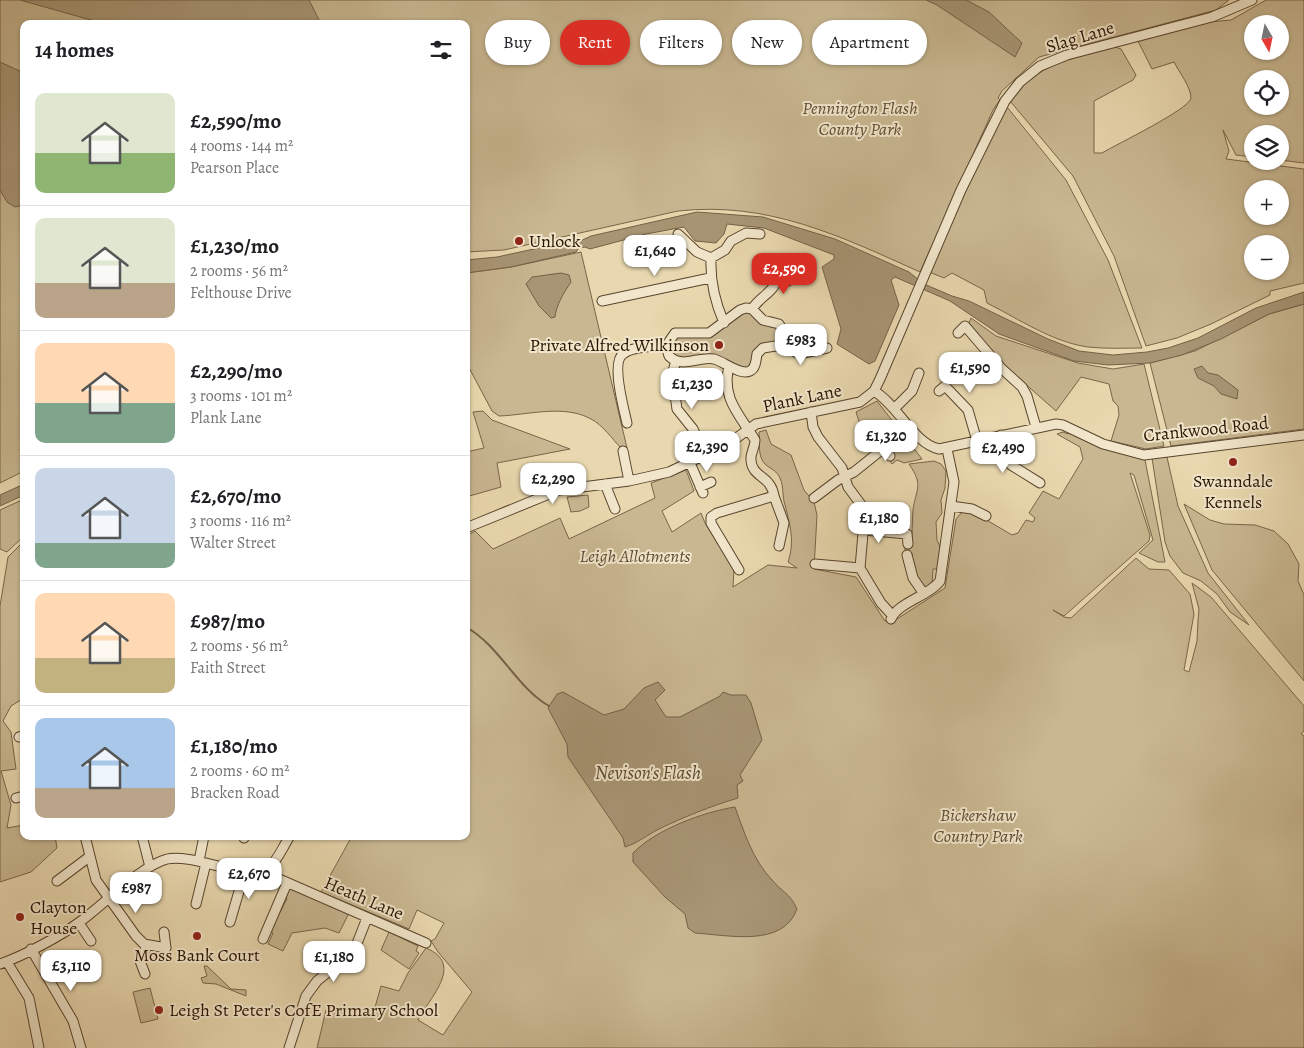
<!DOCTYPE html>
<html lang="en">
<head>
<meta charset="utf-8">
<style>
  :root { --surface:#fff; --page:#f6f6f6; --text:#202124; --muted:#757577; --line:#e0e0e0; --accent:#d93025 }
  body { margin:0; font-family:Alegreya,serif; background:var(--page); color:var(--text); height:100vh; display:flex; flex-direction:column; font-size:19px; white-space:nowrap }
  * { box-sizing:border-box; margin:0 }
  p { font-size:16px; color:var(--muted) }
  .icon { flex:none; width:28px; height:28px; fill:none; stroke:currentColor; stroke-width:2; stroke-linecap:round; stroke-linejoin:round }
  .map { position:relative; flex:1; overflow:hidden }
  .panel { position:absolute; left:20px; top:20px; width:450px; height:820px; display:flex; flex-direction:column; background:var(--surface); border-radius:10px; box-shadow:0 1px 4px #0004 }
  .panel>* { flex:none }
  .guide { position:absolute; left:485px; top:20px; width:475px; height:45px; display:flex; gap:10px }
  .needle { width:32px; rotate:171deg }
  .tools { position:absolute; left:1244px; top:15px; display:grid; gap:10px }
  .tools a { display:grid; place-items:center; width:45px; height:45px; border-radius:50%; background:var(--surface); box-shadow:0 1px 4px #0004; font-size:25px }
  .price { position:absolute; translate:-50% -42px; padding:0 11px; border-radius:10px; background:#fff; color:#222; font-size:16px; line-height:32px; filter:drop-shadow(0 1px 2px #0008) }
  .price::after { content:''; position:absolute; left:50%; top:30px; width:15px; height:11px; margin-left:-8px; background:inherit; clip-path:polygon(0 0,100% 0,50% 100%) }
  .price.active { background:var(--accent); color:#fff }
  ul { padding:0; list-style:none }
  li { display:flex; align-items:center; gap:15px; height:125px; padding:0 15px }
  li+li { border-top:1px solid var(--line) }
  li span { display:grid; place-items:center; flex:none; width:140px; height:100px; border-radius:10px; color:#555 }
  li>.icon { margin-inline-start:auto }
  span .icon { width:60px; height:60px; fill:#fffc; stroke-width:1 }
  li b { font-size:21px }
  h2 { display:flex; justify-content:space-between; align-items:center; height:60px; padding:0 15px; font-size:21px }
  .tag { padding:0 18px; border-radius:22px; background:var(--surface); box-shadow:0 1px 4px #0004; font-size:18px; line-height:45px }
  .tag.active { background:var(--accent); color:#fff }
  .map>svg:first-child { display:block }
  .green { fill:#c8b791; stroke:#786548; fill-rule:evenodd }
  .water { fill:#a79574; stroke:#746146 }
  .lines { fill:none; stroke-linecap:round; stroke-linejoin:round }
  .stream { stroke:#746146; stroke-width:2 }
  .minor-casing { stroke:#58442c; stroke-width:11 }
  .minor { stroke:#f1e6cb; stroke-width:9 }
  .poi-dot { fill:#8f2418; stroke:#f1e6cb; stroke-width:2 }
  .labels { text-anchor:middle; stroke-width:4; stroke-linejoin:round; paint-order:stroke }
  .street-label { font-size:18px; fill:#281300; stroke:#f1e6cb }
  .park-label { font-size:18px; font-style:italic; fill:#604c33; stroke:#f1e6cb }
  .poi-label { font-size:18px; fill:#281300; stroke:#f1e6cb; text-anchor:start }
  .water-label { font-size:19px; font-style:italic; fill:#5b472e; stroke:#f1e6cb }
</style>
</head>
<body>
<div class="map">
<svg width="1304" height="1048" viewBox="0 0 1304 1048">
  <rect width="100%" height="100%" fill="#e9d8af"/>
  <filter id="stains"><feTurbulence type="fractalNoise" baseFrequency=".004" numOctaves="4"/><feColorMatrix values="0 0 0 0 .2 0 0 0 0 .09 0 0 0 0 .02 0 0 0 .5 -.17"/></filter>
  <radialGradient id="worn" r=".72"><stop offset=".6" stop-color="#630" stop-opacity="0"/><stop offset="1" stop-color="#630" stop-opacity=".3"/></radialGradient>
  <path class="green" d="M0,0h1229l-13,10 -177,47 -37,34 -4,7 2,2 -7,10 -73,162c-80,-36 -152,-71 -242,-61l-174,39 -38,2v-228h-442v447l-24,12z
    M1266,0h38v163l-24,-3v-26h-28v23l-16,-2 -13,-25 6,21 -3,8 78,10v114l-34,8v4l-59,29 -34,14 -31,8 -32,-90 -41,-80 -63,-75c27,-38 62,-42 105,-54l6,2 15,26 -3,5 -39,21v52h8c13,-8 88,-44 89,-55 0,-11 -12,-26 -17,-36l-22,7 -14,-28 71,-19 22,-2zM1252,24h28v27h-28zM1252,79h28v27h-28zM1252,189h28v27h-28zM1252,244h28v27h-28z
    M1007,107l59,73 42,80 34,88c-18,0 -36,1 -54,-1 -36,-5 -69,-28 -101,-44l-3,-13 -32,-17 -8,5 -15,-6 54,-124z
    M581,252l46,196h-6c-9,-9 -18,-23 -30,-29 -27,-15 -63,-4 -92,-3l-7,-5 -26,-49v-89l45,-6z
    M1304,304v125l-133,17 -21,-83 45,-12 74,-37z
    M747,311l28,14 7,7 -3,10 -11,2 -22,25c-23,-10 -49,-4 -73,-13 -5,-9 -2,-14 5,-21l14,2z
    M971,318l25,18 82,27 35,6 31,-5 20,82 -18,3 -35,-8 8,-26 -1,-9 -5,-5 -4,-17 -28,-7 -25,34 -50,-44 -37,-44z
    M877,401l45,58 -18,4 -7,-3 -5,4 -3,-4 5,-4 -16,-20 -9,-5 -5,6 -8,-25z
    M483,411l9,9 78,29 -73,14 4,24 -35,10v-45l18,-4 -11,-36z
    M766,430l5,14 20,11 13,35 10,12 3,13 -3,54 42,8 29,44 12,-2 48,-31 11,-69 6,-7h11l39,23 6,-2 8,-13 7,2 2,-4 -6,-5 14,-22 16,8 24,-40 -3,-12 -23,-13 6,-2 5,2 2,-2 75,28 20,102h-7l-19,-9 14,-13 -19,-65 -4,-2 20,62 -1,6 -85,75 -11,-6 11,7 7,1 65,-60 13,11 20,1 21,24 4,20 -10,56 5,2 8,-31 1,-20 1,-12 -7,-26 19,14 93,109v25l-3,3 3,2v312h-987l9,-38 46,8 9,-32 18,5 9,-18 18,-25c39,16 4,49 -8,72l25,15 29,-43 -34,-40 -7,-11 4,-2 9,-16 -27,-13 -8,19 -88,-37 31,-56h114v-300l9,-5 18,18 67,-31 9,21 86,-41 -4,-15 35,-13 8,21 -32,20 10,21 29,-19 4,10 29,46 -1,18 35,-22 29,3 -9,-6c7,-21 2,-37 -3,-57 -3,-9 -1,-18 -5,-27 -3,-7 -9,-9 -14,-13 -9,-8 -6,-22 -7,-33z
    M1167,457l11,49 30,67 41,52 -19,-13 -13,-18 -16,-13 -18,-8 -13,-17 -5,-14 -13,-84z
    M934,461l7,3 5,7 -1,17 -4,12 1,13 -6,9 1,18 4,9 -2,20h-6l-1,16 -7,4 -12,-17 -1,-19h-7v-6h7c0,-12 0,-25 1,-37 3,-22 11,-24 -4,-46z
    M588,495l1,12 -9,4 -9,1 -4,-15z
    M24,499v37l-17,16 -7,-3v-39z
    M1184,504l26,16 14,4 31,1 19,6 14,13 11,20 -1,17 6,14v86l-92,-111z
    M24,541v157l-13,8 -8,15 8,11 5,37 -15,2 10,34 -4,23 17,-3v11h31l2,12 -26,24 -31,10v-276l8,-49z
    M288,887l61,26 -10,20 -14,-5 -33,5 -9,18 -15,-7 5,-11 -3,-2 17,-32 -2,-4z
    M389,932l29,14 -2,5 3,2 -10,16 -28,-19z
    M204,966h3l24,23 15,1v6l-30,-12 -13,-1 -2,-5 6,-2z
    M150,988l8,31 -17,4 -8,-31z"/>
  <path class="water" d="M20,0h289l12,24h-216z
    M926,0h40l23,12 33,31 -7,14 -78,-52z
    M0,62l24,11v132l-9,2 -8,-5 -7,-12z
    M697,212l66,5 72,22 74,33 15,12 28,12 17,5 79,38 31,12 34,4 34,-3 21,-4 30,-10 58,-30 48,-16v12l-35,10 -48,25 -39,16 -32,8 -42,2 -34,-4 -75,-27 -49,-33 -55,-24 -4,3 8,25 -24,56 -6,3 -32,-20 4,-15 -19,-62 12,-8v-4l-70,-27 -37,-4 -3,10 -8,9 -21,-2 -11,-14 -38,7 -56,15 -5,-2 -6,1 -3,4 -65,15 -45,6v-13l31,-3 69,-15 8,2 17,-8z
    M561,273l8,2 2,7c-7,10 -15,24 -16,35l-4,1 -12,-12 -13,-22 6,-7z
    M1202,366l6,7 10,2 20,15 -1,9 -16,-5 -7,-8 -16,-8 -4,-9z
    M24,484v11l-24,11v-11z
    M658,682l7,8 -10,10 11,17h14l40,-21 3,-4 8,3h15l5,8 11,37 -22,35 3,6 -6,4 1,13c-27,8 -54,19 -79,31 -12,6 -21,14 -34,18l-2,-9 -55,-81 -1,-13 -19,-36 9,-14 6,-2 41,23 20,-6 20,-21z
    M735,807c9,25 18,53 37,73 10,12 18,13 25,29 -14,39 -69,26 -102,24l-7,-5 -3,-14 -20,-17 -32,-35v-9c22,-23 70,-41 102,-46z"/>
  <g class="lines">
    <path class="stream" d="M466,627c34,19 50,60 83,79"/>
    <g class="minor-casing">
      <path id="minor" d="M678,234l19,18 14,6
        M776,283l12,-2
        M602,301l108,-23
        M746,308l6,1 11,11 16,4 6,10 -3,11 -19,3 -6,6c-1,6 -1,14 -7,17 -10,5 -27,-10 -36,-12 -16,-3 -32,10 -45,-3l-3,-10 9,-13h34l31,-23z
        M752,309c7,-11 18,-15 24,-26l-6,-8
        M724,323c-9,-21 -14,-42 -13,-65l14,-8 6,-9 15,-8 14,1
        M958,333l7,-7 36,42 21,19 5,9 9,31
        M782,345l17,9 28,-6
        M676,361l-4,13 5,35 16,20 12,26
        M729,366c-8,32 10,48 26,74 0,8 -5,13 -4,20 1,18 20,15 23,36l-57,17 -6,4v6l28,47
        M874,391c23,13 40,53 65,58l117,-25 7,1 40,19 41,11 160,-20
        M939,391l6,-5 23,24 9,31
        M894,409l18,-18 7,-18
        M811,412l2,15 5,10 24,31 6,19 17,23 -5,58
        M627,423c-3,-13 -16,-61 -4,-69 10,-8 31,-8 43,-8
        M1001,435l10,30 29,18
        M884,448l6,8
        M623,451l6,30
        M690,463l13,30
        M605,484l10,25
        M700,487l11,-5
        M774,496l10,27 -5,23
        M814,498l24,-18 16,-8 30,-24 -12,-13
        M951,506l21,3 14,7
        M466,528l93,-38 70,-9 40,-9 59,-28 28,-20 104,-22 14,-11 6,-12 81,-189 44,-89 15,-19 20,-16 27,-11 145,-38 40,-17
        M864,530l43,4 1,10
        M907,555l6,23 11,16
        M815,564l45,4 21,35 11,12
        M891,619c6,-16 38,-23 49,-38l14,-99 -7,-33
        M19,737l5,-1
        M16,798l8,-2
        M85,836l11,44 40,56 8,8 22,4 -2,-16
        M142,836l8,31
        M244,838l1,-2
        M199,861l5,-25
        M261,871l165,72
        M140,874l15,21
        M57,881l32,-24
        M196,904l10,-41
        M230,922l15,-51
        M79,923l12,18
        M263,939l24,-56
        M31,949l42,72 8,27
        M7,962l22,36 10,50
        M0,964c23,-8 61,-28 81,-43 23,-17 60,-55 86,-62 27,-6 81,23 101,9 10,-7 15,-22 22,-32
        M145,974l-5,-13 7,-16
        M289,1048l17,-52 11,-15 37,-30 13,-33"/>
    </g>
    <use href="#minor" class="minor"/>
  </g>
  <g class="poi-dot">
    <circle cx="519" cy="241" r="5"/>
    <circle cx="719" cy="345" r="5"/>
    <circle cx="1233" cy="462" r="5"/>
    <circle cx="20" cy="917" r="5"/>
    <circle cx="197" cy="936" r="5"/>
    <circle cx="159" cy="1010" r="5"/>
  </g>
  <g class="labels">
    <g class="street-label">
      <text transform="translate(1080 37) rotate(-17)" y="6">Slag Lane</text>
      <text transform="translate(802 398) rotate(-12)" y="6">Plank Lane</text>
      <text transform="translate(1206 429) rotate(-6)" y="6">Crankwood Road</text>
      <text transform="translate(364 898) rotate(23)" y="6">Heath Lane</text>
    </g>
    <g class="park-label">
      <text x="860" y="114">Pennington Flash<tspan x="860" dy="21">County Park</tspan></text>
      <text x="635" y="562">Leigh Allotments</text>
      <text x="978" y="821">Bickershaw<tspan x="978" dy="21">Country Park</tspan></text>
    </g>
    <g class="poi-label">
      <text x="529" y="247">Unlock</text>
      <text x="709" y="351" text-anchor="end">Private Alfred Wilkinson</text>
      <text x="1233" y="487" text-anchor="middle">Swanndale<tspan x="1233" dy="21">Kennels</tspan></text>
      <text x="30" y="913">Clayton<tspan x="30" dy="21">House</tspan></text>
      <text x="197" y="961" text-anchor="middle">Moss Bank Court</text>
      <text x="169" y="1016">Leigh St Peter's CofE Primary School</text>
    </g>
    <g class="water-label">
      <text x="648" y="779">Nevison's Flash</text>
    </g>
  </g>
  <rect width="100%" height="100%" filter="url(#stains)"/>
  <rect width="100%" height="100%" fill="url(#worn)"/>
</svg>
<div class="tools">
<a><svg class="needle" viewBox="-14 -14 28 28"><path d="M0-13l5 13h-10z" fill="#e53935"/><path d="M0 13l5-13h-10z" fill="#757577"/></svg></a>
<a><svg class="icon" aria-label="locate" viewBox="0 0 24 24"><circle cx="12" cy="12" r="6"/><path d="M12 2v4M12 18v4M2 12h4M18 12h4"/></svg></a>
<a><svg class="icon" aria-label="layers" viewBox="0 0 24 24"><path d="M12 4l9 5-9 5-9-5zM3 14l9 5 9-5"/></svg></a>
<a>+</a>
<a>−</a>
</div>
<b class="price" style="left:655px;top:277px">£1,640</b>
<b class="price active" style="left:784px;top:295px">£2,590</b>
<b class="price" style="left:801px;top:366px">£983</b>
<b class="price" style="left:970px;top:394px">£1,590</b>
<b class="price" style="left:692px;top:410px">£1,230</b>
<b class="price" style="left:886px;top:462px">£1,320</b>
<b class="price" style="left:707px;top:473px">£2,390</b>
<b class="price" style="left:1003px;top:474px">£2,490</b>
<b class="price" style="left:553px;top:505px">£2,290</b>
<b class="price" style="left:879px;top:544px">£1,180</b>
<b class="price" style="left:249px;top:900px">£2,670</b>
<b class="price" style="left:136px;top:914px">£987</b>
<b class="price" style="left:334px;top:983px">£1,180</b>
<b class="price" style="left:71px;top:992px">£3,110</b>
<div class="guide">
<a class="tag">Buy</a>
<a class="tag active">Rent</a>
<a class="tag">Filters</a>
<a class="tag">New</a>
<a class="tag">Apartment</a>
</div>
<section class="panel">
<h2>14 homes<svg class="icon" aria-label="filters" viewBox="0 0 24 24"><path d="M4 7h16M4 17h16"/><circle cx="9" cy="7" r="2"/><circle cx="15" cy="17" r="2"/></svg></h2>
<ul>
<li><span style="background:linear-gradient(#dfe7d0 60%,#8fb573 0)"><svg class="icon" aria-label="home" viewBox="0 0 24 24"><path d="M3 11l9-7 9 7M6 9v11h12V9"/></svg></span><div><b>£2,590/mo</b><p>4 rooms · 144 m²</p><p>Pearson Place</p></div></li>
<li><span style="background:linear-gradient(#dfe7d0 65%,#b9a48a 0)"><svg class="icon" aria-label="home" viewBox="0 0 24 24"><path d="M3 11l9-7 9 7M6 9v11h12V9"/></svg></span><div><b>£1,230/mo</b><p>2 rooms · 56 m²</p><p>Felthouse Drive</p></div></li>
<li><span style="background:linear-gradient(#ffd9b3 60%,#7fa58c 0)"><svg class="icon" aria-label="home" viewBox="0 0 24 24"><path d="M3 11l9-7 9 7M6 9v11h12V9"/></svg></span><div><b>£2,290/mo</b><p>3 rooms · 101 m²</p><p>Plank Lane</p></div></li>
<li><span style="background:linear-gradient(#c9d6e8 75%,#7fa58c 0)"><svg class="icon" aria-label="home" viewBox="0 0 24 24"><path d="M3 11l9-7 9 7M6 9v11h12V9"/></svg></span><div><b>£2,670/mo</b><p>3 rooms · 116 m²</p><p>Walter Street</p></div></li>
<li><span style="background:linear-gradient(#ffd9b3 65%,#c2b280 0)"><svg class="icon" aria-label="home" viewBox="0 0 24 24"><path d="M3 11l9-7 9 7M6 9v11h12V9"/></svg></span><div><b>£987/mo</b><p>2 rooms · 56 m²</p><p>Faith Street</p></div></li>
<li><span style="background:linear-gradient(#a9c7e8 70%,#b9a48a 0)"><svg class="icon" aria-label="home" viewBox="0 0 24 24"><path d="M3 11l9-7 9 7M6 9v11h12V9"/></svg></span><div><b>£1,180/mo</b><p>2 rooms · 60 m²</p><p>Bracken Road</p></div></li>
</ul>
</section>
</div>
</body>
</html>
